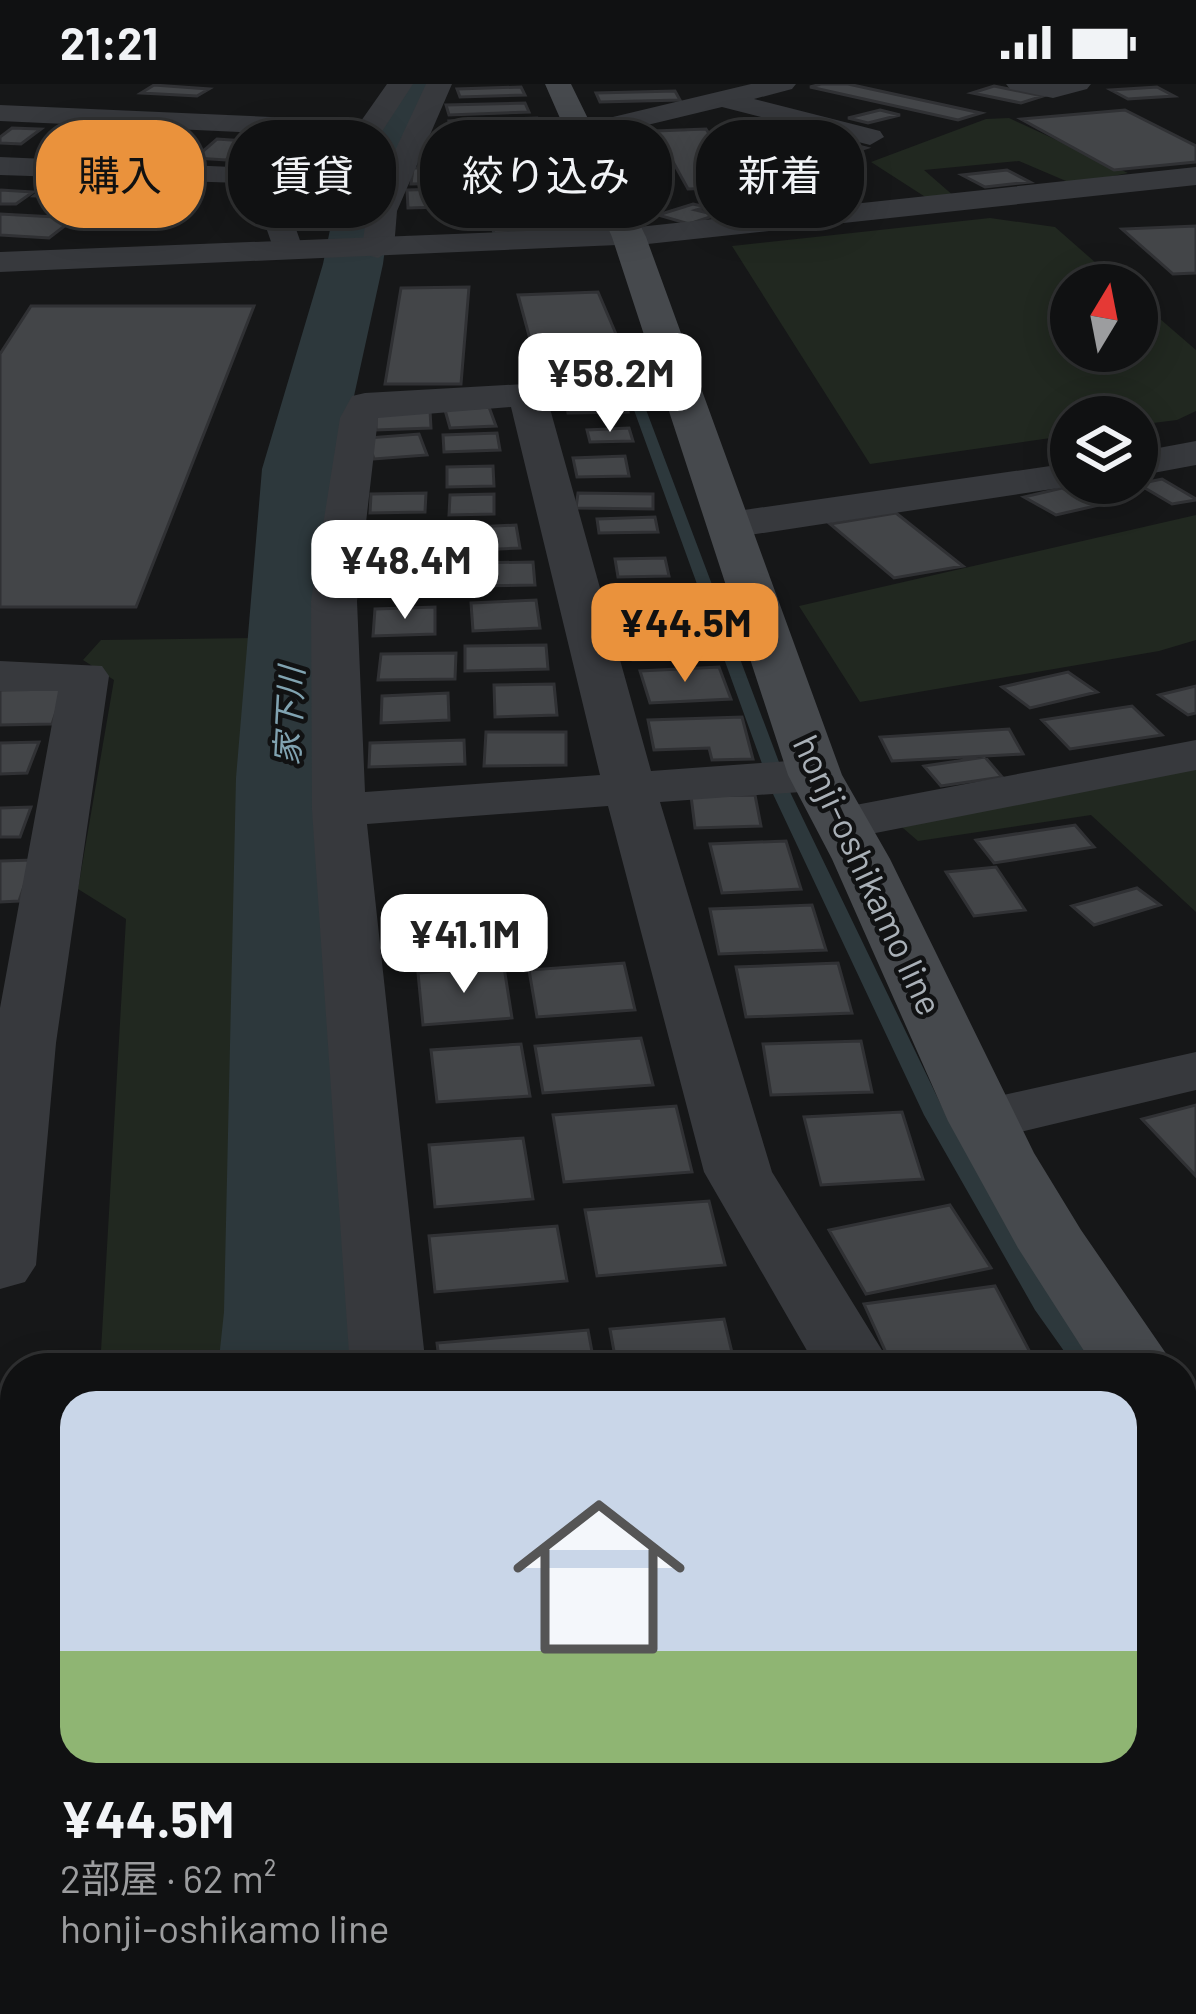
<!DOCTYPE html>
<html lang="ja">
<head>
<meta charset="utf-8">
<style>
  :root { --surface:#101112; --page:#1e1f20; --text:#f1f3f6; --muted:#9c9d9f; --line:#303132; --accent:#ea923c }
  body { margin:0; font-family:Barlow,"Noto Sans JP",sans-serif; background:var(--page); color:var(--text); height:100vh; display:flex; flex-direction:column; font-size:45px; white-space:nowrap }
  * { box-sizing:border-box; margin:0 }
  p { font-size:39px; color:var(--muted) }
  .icon { flex:none; width:66px; height:66px; fill:none; stroke:currentColor; stroke-width:2; stroke-linecap:round; stroke-linejoin:round }
  .map { position:relative; flex:1; overflow:hidden }
  .details { position:absolute; left:0px; top:1269px; width:1197px; height:663px; display:flex; flex-direction:column; background:var(--surface); border-radius:48px 48px 0 0; box-shadow:0 6px 30px #0003,0 0 0 3px var(--line) }
  .details>* { flex:none }
  .hud { position:absolute; left:36px; top:36px; width:1125px; height:108px; display:flex; gap:24px }
  .needle { width:78px; rotate:10deg }
  .buttons { position:absolute; left:1050px; top:180px; display:grid; gap:24px }
  .buttons a { display:grid; place-items:center; width:108px; height:108px; border-radius:50%; background:var(--surface); box-shadow:0 6px 30px #0003,0 0 0 3px var(--line); font-size:60px }
  .price { position:absolute; translate:-50% -102px; padding:0 27px; border-radius:24px; background:#fff; color:#222; font-size:39px; line-height:78px; filter:drop-shadow(0 3px 6px #0008) }
  .price::after { content:''; position:absolute; left:50%; top:72px; width:36px; height:27px; margin-left:-18px; background:inherit; clip-path:polygon(0 0,100% 0,50% 100%) }
  .price.current { background:var(--accent); color:#111 }
  ul { padding:0; list-style:none }
  li { display:grid; align-content:center; gap:24px; height:636px; padding:0 60px }
  li span { display:grid; place-items:center; height:372px; border-radius:36px; color:#555 }
  li>.icon { margin-inline-start:auto }
  span .icon { width:216px; height:216px; fill:#fffc; stroke-width:1 }
  li b { font-size:51px }
  .pill { padding:0 42px; border-radius:48px; background:var(--surface); box-shadow:0 6px 30px #0003,0 0 0 3px var(--line); font-size:42px; line-height:108px }
  .pill.current { background:var(--accent); color:#111 }
  .status { display:flex; justify-content:space-between; align-items:center; height:84px; padding:0 60px; background:var(--surface); direction:ltr }
  .status svg { height:33px; fill:currentColor }
  .map>svg:first-child { display:block }
  .green { fill:#212820 }
  .lines { fill:none; stroke-linecap:round; stroke-linejoin:round }
  .stream { fill:#2d383c; fill-rule:evenodd }
  .river { fill:#2d383c; fill-rule:evenodd }
  .building { fill:#434548; stroke:#303134; stroke-width:3 }
  .minor { fill:#37393d; fill-rule:evenodd }
  .tertiary { fill:#37393d; fill-rule:evenodd }
  .secondary { fill:#46494d; fill-rule:evenodd }
  .labels { text-anchor:middle; stroke-width:9; stroke-linejoin:round; paint-order:stroke }
  .far-water-label { font-size:33px; font-style:italic; fill:#81a3b1; stroke:#111213 }
  .street-label { font-size:36px; fill:#a9b0b7; stroke:#111213 }
</style>
</head>
<body>
<div class="status"><b>21:21</b><svg viewBox="0 0 49 12"><path d="M0 12V9h3v3zM5 12V6h3v6zM10 12V3h3v9zM15 12V0h3v12zM26 1h20v11H26zM47 4h2v5h-2z"/></svg></div>
<div class="map">
<svg width="1196" height="1930" viewBox="0 0 1196 1930">
  <rect width="100%" height="100%" fill="#161718"/>
  <path class="green" d="M1009,34l119,55 -55,11 -54,-23 -95,9 31,27 -25,3 -59,-38 115,-43z
    M990,134l65,9 66,58h-50v66h66v-52l59,51v61l-19,9 -40,5v-8h-66v18l-201,29 -138,-218z
    M1196,431v125l-37,11 -299,51 -61,-96z
    M264,554l-6,730h-158l26,-449 -48,-30 36,-209 -31,-20 18,-20z
    M1196,680v148l-105,-97 -173,26 -22,-19z"/>
  <g class="lines">
    <path class="stream" d="M632,312l10,3 149,395 155,321 107,184 49,69h-26l-41,-58 -111,-195 -151,-321 -143,-395z
      M1182,1404c14,6 14,23 14,40 -19,-6 -14,-23 -14,-40z"/>
    <path class="river" d="M395,0h48l-53,126 -7,54 -45,205 -4,309 26,534 -2,56h-140l6,-56 12,-534 26,-309 61,-205 11,-54z
      M259,1917h186l3,13h-186z"/>
  </g>
  <path class="building" d="M821,0h27l133,29 -23,7 -148,-33z
    M154,1l55,4 -12,7 -56,-3z
    M994,2l49,10 -22,7 -49,-10z
    M521,3l4,8 -65,2 -3,-8z
    M1157,3l17,9 -46,3 -17,-9z
    M675,7l5,9 -80,2 -4,-9z
    M525,19l4,9 -80,3 -3,-10z
    M880,26l20,5 -32,8 -20,-5z
    M1125,26l71,36v16l-82,8 -93,-51z
    M537,34l3,10 -89,2 -2,-9z
    M766,41l19,5 -42,10 -18,-5z
    M12,44l29,1 -20,15 -21,-1v-6z
    M706,45l37,58 -55,2 -32,-58z
    M792,47l21,5 -32,8 -20,-5z
    M525,53l2,8 -53,1 -2,-8z
    M217,55l29,2 -20,19 -31,-2z
    M320,56l41,1 -4,7h-23l-6,10 -45,-1 7,-11h26z
    M753,57l26,6 -27,8 -25,-7z
    M265,58h20l-14,15 -35,-3 9,-9z
    M816,59l16,4 15,-4 19,5 -25,8 -36,-9z
    M540,63l7,19 -38,1 -7,-18z
    M800,65l33,8 -20,6 -33,-9z
    M482,68l1,9 -62,1v-8z
    M474,83v16l-63,1 2,-16z
    M527,86l1,5 -24,1 1,9h-20l-2,-14z
    M1007,86l23,12 -45,5 -23,-12z
    M48,101l44,3 -14,10 -44,-2z
    M480,104l4,18 -76,2 -1,-18z
    M0,107l1,-1 32,2 -17,12h-16z
    M130,113l55,2 -13,12 -56,-2z
    M693,120l13,3 -10,3 20,5 -27,9 -31,-9z
    M565,122l11,24 -82,3 -8,-24z
    M0,130l75,4 -26,20 -49,-3z
    M1196,142v47l-23,1 -51,-45z
    M469,203l-8,97h-76l16,-96z
    M598,208l30,70 -26,14 -61,4 -23,-85z
    M31,222h223l-118,301h-136v-253z
    M625,313l3,15 -60,1 -2,-15z
    M489,323l7,19 -46,2 -5,-18z
    M430,326l1,18 -55,2v-19z
    M629,344l4,13 -43,1 -3,-12z
    M497,349l3,17 -56,2 -1,-17z
    M419,350l8,21 -53,4 -7,-21z
    M625,372l4,20 -52,1 -4,-19z
    M493,382l1,20 -47,1v-20z
    M1162,395l34,20v1l-24,4 -34,-20z
    M1062,404l33,18 -39,9 -32,-18z
    M426,409l-1,19 -55,1 1,-19z
    M578,409l75,1v15l-77,-1z
    M494,410v20l-45,1 1,-20z
    M896,429l67,53 -69,12 -64,-54z
    M655,433l3,15 -59,1 -2,-14z
    M516,441l4,23 -63,3 -3,-23z
    M438,442l6,24 -64,4 -5,-24z
    M665,474l4,18 -51,1 -3,-18z
    M533,478l2,23 -66,1 -1,-23z
    M432,485l6,22 -56,4 -4,-22z
    M619,508h75l2,29h-77z
    M536,516l4,28 -67,3 -2,-28z
    M435,523v27l-62,2 2,-27z
    M706,548l6,26 -79,2 -4,-26z
    M546,561l2,24 -83,2v-25z
    M456,569l-1,26 -77,1 3,-26z
    M719,583l12,32 -81,4 -10,-32z
    M1068,588l29,20 -67,16 -28,-21z
    M554,600l3,31 -62,2 -1,-32z
    M1196,602v27l-8,2 -29,-20z
    M64,605l-12,35 -52,1v-35z
    M448,609l1,27 -68,3 1,-27z
    M1132,622l30,29 -92,14 -28,-29z
    M742,633l11,42 -41,1 -3,-12 -55,2 -6,-30z
    M1009,645l14,25 -131,7 -12,-24z
    M486,648h80v33l-82,1z
    M464,656l1,24 -96,3 1,-24z
    M39,658l-12,31 -27,1v-31z
    M985,673l17,20 -61,9 -17,-20z
    M755,711l6,31 -66,2 -4,-32z
    M31,723l-11,30h-20v-29z
    M1075,741l19,22 -100,16 -18,-23z
    M786,757l15,48 -79,4 -12,-49z
    M33,776l-14,41 -19,1v-41z
    M996,783l29,43 -51,6 -28,-44z
    M1137,804l23,17 -66,20 -22,-19z
    M812,821l14,45 -107,4 -9,-45z
    M624,879l11,47 -98,7 -8,-47z
    M838,879l14,50 -106,4 -10,-50z
    M504,883l8,51 -89,7 -5,-52z
    M641,954l12,47 -110,8 -8,-47z
    M861,957l11,51 -101,3 -8,-51z
    M521,960l9,52 -93,6 -6,-52z
    M1196,1021v71l-54,-57z
    M676,1022l16,66 -128,10 -11,-67z
    M902,1028l21,67 -102,6 -17,-68z
    M523,1054l10,61 -98,8 -6,-62z
    M709,1117l16,64 -128,11 -12,-66z
    M950,1121l41,63 -125,26 -37,-64z
    M557,1142l10,55 -132,11 -6,-56z
    M995,1202l37,70 -76,12h-63l-29,-64z
    M724,1235l11,46 -118,3 -7,-39z
    M588,1246l7,38h-155l-3,-25z
    M1182,1469l14,18v24l-14,5z
    M15,1516v43l-15,-30v-6z
    M1196,1601v106l-11,4 -3,-105z
    M15,1671v92l-15,7v-92z
    M71,1917h48l6,13h-79z
    M995,1917h174l8,13h-175z"/>
  <g class="lines">
    <path class="minor" d="M387,0h26l-34,52 -10,2 -369,-17v-16l361,16z
      M426,0h26l-55,127 -3,37 -16,10 -11,-3 -5,-7 5,-37z
      M751,0h45l-4,5 -38,10 126,32 4,6 -14,8 -148,-38 -141,34 -14,-8 4,-6z
      M1006,0h85l-4,5 -34,9 -43,-9z
      M0,73l258,11 23,18 22,63 -5,7h-22l-23,-66 -12,-7 -241,-8z
      M1196,83v18l-567,61 -16,-9 16,-9z
      M682,291l13,3 6,8 -6,8 -146,11 102,366 164,-12 19,5 7,11 -7,11 -19,5 -155,11 112,370 121,196h-76l-113,-196 -96,-366 -241,18 59,544h-76l-38,-558 -1,-209 29,-183 12,-22 13,-3zM511,323l89,368 -235,17 -8,-191 21,-183z
      M1196,357v24l-59,11v-24z
      M1071,379v20l14,1 -355,54 -15,-4 -6,-9 6,-9 15,-4z
      M0,577l102,5 7,10 -53,367 -20,222 -11,17 -25,7v-281l58,-317h-58z
      M1196,656v30l-351,69 -19,-4 -8,-12 8,-12 19,-4z
      M1196,968v38l-214,51 -23,-6 -10,-15 10,-15z
      M1182,1759l14,5v105l-14,-5z
      M429,1917h100l3,13h-100z
      M716,1917h131l-6,13h-130z"/>
    <path class="tertiary" d="M629,143l17,10 -5,7 -641,28v-20z"/>
    <path class="secondary" d="M545,0h26l75,153 196,538 48,84 144,294 47,77 95,138h-81l-77,-120 -70,-127 -116,-262 -44,-84 -176,-538z
      M1182,1313l14,4v75l-14,-5z"/>
  </g>
  <g class="labels">
    <g class="far-water-label">
      <text transform="translate(289 632) rotate(-87)" y="12">家下川</text>
    </g>
    <g class="street-label">
      <text transform="translate(868 791) rotate(65)" y="13">honji-oshikamo line</text>
    </g>
  </g>
</svg>
<div class="buttons">
<a><svg class="needle" viewBox="-14 -14 28 28"><path d="M0-13l5 13h-10z" fill="#e53935"/><path d="M0 13l5-13h-10z" fill="#9c9d9f"/></svg></a>
<a><svg class="icon" aria-label="layers" viewBox="0 0 24 24"><path d="M12 4l9 5-9 5-9-5zM3 14l9 5 9-5"/></svg></a>
</div>
<b class="price" style="left:610px;top:351px">¥58.2M</b>
<b class="price" style="left:405px;top:538px">¥48.4M</b>
<b class="price current" style="left:685px;top:601px">¥44.5M</b>
<b class="price" style="left:464px;top:912px">¥41.1M</b>
<div class="hud">
<a class="pill current">購入</a>
<a class="pill">賃貸</a>
<a class="pill">絞り込み</a>
<a class="pill">新着</a>
</div>
<section class="details">
<ul>
<li><span style="background:linear-gradient(#c9d6e8 70%,#8fb573 0)"><svg class="icon" aria-label="home" viewBox="0 0 24 24"><path d="M3 11l9-7 9 7M6 9v11h12V9"/></svg></span><div><b>¥44.5M</b><p>2部屋 · 62 m²</p><p>honji-oshikamo line</p></div></li>
</ul>
</section>
</div>
</body>
</html>
